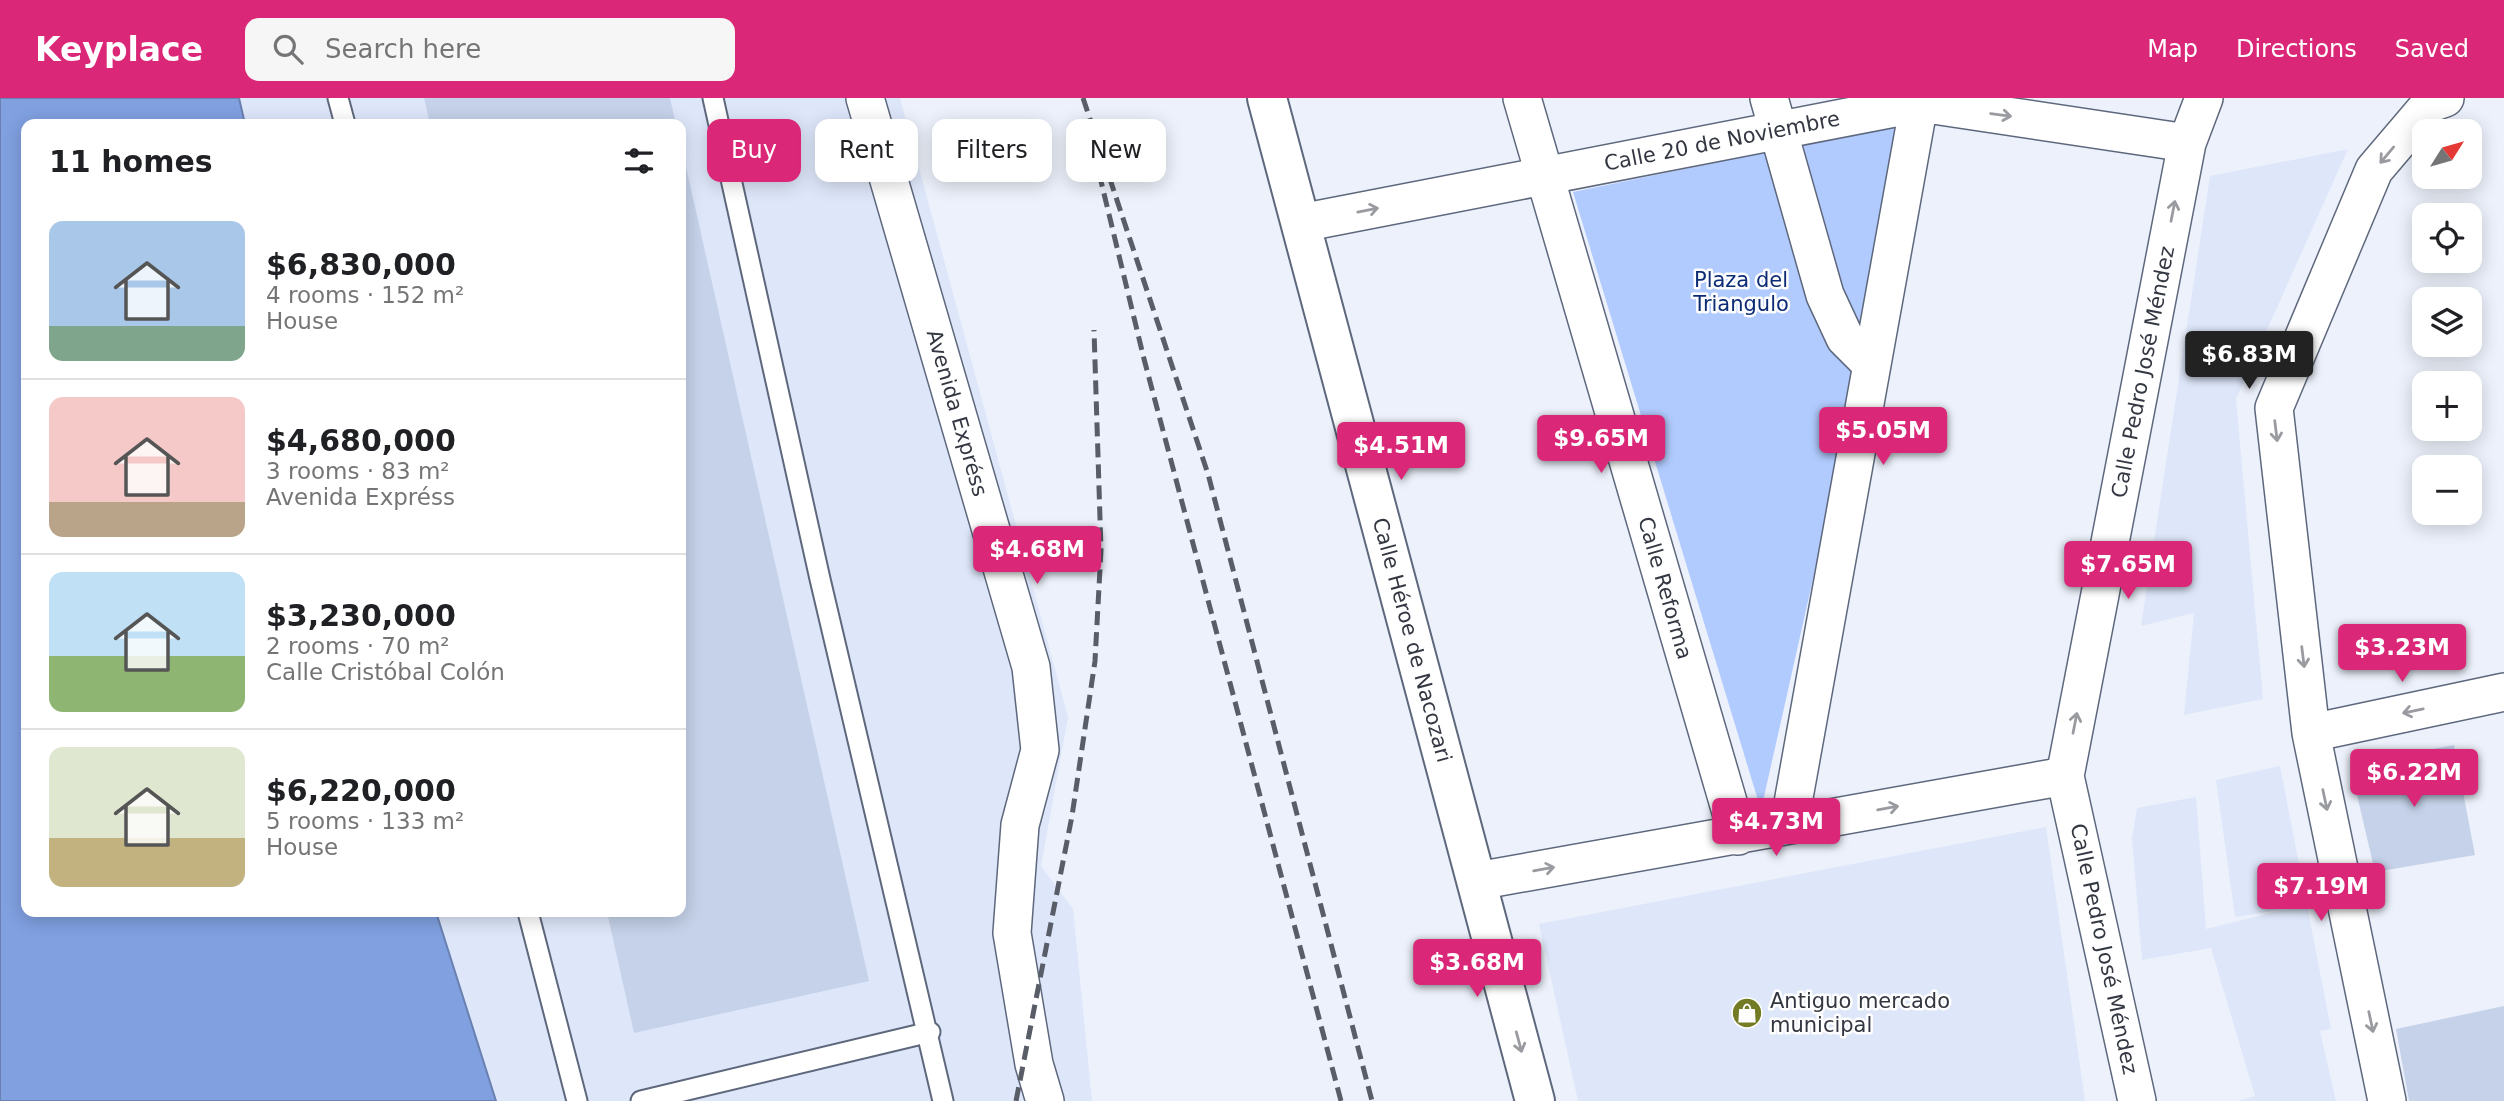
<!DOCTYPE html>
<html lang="en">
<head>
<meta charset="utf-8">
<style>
  :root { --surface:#fff; --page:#f6f6f6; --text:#202124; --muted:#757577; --line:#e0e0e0; --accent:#db2777 }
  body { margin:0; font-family:"DejaVu Sans",sans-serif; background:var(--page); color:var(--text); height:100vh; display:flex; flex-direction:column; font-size:26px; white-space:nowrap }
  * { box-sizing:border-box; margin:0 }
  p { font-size:23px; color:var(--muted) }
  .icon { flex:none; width:38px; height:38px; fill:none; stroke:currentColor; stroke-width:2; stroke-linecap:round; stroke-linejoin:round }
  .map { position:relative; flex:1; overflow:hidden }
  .sheet { position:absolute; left:21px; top:21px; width:665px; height:798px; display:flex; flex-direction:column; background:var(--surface); border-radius:14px; box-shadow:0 4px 18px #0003 }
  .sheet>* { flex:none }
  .top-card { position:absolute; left:707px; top:21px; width:665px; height:63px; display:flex; gap:14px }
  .needle { width:46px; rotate:53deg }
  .tools { position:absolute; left:2412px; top:21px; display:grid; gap:14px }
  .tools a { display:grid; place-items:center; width:70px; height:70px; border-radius:14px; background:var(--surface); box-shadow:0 4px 18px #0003; font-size:35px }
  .price { position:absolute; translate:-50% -60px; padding:0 16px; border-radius:7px; background:var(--accent); color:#fff; font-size:23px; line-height:46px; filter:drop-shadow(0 2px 4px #0008) }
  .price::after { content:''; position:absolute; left:50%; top:42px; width:21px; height:16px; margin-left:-10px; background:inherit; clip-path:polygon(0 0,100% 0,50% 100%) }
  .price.selected { background:#222; color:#fff }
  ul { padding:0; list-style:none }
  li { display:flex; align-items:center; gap:21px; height:175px; padding:0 28px }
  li+li { border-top:2px solid var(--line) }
  li span { display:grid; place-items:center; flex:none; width:196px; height:140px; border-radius:14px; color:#555 }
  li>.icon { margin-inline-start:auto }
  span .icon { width:84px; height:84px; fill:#fffc; stroke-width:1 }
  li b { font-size:30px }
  h2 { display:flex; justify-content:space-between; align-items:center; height:84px; padding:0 28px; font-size:30px }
  .chip { padding:0 24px; border-radius:14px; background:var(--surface); box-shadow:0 4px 18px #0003; font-size:24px; line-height:63px }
  .chip.selected { background:var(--accent); color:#fff }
  header { display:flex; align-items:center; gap:42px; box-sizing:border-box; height:98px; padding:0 35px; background:var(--accent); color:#fff }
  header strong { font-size:33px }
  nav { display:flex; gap:38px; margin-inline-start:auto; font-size:24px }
  .search { width:490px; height:63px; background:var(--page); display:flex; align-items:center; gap:18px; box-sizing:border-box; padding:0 24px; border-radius:14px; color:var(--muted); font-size:26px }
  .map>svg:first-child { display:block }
  .built { fill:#dee7fa }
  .green { fill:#b1cbfe }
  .water { fill:#80a0e0; stroke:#6980b0; stroke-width:2 }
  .building { fill:#c5d2e9 }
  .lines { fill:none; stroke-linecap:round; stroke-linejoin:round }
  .service-casing { stroke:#5e687d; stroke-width:23 }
  .minor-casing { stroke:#5e687d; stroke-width:40 }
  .tertiary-casing { stroke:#5e687d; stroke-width:42 }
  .service { stroke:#fff; stroke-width:19 }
  .minor { stroke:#fff; stroke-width:37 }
  .tertiary { stroke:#fff; stroke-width:38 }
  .rail { stroke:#595d67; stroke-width:5; stroke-dasharray:14 7; stroke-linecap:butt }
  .oneway { stroke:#999ba0 }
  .labels { text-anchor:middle; stroke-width:5; stroke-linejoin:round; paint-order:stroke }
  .street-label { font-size:21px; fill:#333741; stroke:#fefefe }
  .park-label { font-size:21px; fill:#0d2c75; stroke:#fefefe }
  .poi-label { font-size:21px; fill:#333741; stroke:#fefefe; text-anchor:start }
</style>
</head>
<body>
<header>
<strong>Keyplace</strong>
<div class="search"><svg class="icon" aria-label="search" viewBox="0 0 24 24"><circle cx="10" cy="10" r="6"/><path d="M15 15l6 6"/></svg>Search here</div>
<nav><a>Map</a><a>Directions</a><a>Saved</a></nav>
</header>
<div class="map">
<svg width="2504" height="1003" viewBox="0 0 2504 1003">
  <rect width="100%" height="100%" fill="#ecf1fb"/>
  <path class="built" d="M239,0h661l168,619 -27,149 32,43 19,192h-596l-60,-189h245v-788h-436z
    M2348,51l-112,250 27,300 -79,16 10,-102 -53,13 69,-450z
    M2280,668l51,263 -11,2 16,70h-98l17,-5 -44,-148 -69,12 -10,-122 5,-30 59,-11 10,132 85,-21 -56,9 -19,-137z
    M2046,729l39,274h-507l-39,-177z"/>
  <path class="green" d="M1916,23l-155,689 -188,-618z"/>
  <path class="water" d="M0,0h239l6,26h-219v788h410l60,189h-496z"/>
  <path class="building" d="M424,0h246l6,26h-246z
    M682,51l187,832 -235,52 -27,-121h74z
    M2454,647l21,110 -100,17 -25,-107z
    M2504,908v95h-95l-13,-72z"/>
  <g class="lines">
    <g class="service-casing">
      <path id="service" d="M338,0l7,26
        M713,0l107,481 123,522
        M528,814l49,189
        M641,1003l289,-69"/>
    </g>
    <g class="minor-casing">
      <path id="minor" d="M865,0l166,569 9,83 -20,75 -8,108 22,131 11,37
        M1522,0l216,738
        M1769,0l56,197 20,43 27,27
        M1301,125l619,-120 267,40
        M2311,635l193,-41
        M1789,727l131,-727
        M1477,783l588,-105
        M2137,1003l-72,-325 122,-633 17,-45
        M2387,1003l-76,-368 -37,-325 100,-238 57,-67 14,-5"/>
    </g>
    <g class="tertiary-casing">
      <path id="tertiary" d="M1267,0l268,1003"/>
    </g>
    <use href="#service" class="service"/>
    <use href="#minor" class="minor"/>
    <use href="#tertiary" class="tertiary"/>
    <path class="rail" d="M1083,0l125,376 164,627
      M1099,75l45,186 197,742
      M1016,1003l56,-285 23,-155 6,-111 -7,-220"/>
  </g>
  <defs><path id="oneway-shaft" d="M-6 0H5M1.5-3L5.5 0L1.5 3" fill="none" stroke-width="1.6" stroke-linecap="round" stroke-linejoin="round" transform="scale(1.75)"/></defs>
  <g class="oneway">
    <use href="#oneway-shaft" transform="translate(2001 17) rotate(8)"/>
    <use href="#oneway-shaft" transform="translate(2387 57) rotate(130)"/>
    <use href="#oneway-shaft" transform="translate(1368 112) rotate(-11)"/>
    <use href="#oneway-shaft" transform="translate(2173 113) rotate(-79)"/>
    <use href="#oneway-shaft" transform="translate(2276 333) rotate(83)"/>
    <use href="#oneway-shaft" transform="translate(2303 559) rotate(83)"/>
    <use href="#oneway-shaft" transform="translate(2413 613) rotate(168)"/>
    <use href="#oneway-shaft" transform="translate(2075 625) rotate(-79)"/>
    <use href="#oneway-shaft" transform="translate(2325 702) rotate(78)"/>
    <use href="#oneway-shaft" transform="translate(1888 710) rotate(-10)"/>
    <use href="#oneway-shaft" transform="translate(1544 771) rotate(-10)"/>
    <use href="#oneway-shaft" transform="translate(2371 924) rotate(78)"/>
    <use href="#oneway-shaft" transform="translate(1519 944) rotate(75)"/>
  </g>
  <defs>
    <g id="shop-disc" transform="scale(1.575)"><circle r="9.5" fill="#747b25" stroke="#fefefe"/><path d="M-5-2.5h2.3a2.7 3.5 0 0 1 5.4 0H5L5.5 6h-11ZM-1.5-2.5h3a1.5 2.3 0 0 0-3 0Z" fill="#fff"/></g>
  </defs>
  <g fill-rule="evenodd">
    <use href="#shop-disc" x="1747" y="915"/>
  </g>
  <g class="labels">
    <g class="street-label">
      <text transform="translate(1722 43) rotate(-11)" y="7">Calle 20 de Noviembre</text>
      <text transform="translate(2143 274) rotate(-79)" y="7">Calle Pedro José Méndez</text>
      <text transform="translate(957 315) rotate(74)" y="7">Avenida Expréss</text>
      <text transform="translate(1665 490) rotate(74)" y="7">Calle Reforma</text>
      <text transform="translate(1412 542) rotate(75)" y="7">Calle Héroe de Nacozari</text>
      <text transform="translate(2104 851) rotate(78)" y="7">Calle Pedro José Méndez</text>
    </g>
    <g class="park-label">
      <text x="1741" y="189">Plaza del<tspan x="1741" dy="24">Triangulo</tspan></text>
    </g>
    <g class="poi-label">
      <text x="1770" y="910">Antiguo mercado<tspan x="1770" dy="24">municipal</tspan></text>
    </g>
  </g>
</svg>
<div class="tools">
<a><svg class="needle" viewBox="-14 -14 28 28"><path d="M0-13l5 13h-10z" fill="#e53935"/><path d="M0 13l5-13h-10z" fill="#757577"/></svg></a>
<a><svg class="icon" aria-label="locate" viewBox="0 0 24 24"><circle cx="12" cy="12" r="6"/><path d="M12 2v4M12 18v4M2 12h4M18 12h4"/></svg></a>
<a><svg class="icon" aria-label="layers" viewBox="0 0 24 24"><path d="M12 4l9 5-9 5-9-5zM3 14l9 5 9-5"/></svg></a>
<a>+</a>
<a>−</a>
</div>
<b class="price selected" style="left:2249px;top:293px">$6.83M</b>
<b class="price" style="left:1883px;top:369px">$5.05M</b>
<b class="price" style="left:1601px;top:377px">$9.65M</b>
<b class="price" style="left:1401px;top:384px">$4.51M</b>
<b class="price" style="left:1037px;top:488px">$4.68M</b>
<b class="price" style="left:2128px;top:503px">$7.65M</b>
<b class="price" style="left:2402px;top:586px">$3.23M</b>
<b class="price" style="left:2414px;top:711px">$6.22M</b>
<b class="price" style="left:1776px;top:760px">$4.73M</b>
<b class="price" style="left:2321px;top:825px">$7.19M</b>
<b class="price" style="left:1477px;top:901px">$3.68M</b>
<div class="top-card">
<a class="chip selected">Buy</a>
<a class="chip">Rent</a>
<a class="chip">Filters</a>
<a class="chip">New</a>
</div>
<section class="sheet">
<h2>11 homes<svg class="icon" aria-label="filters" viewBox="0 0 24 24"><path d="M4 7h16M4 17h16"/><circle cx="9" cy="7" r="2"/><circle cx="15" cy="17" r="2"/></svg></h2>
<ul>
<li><span style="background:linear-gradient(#a9c7e8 75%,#7fa58c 0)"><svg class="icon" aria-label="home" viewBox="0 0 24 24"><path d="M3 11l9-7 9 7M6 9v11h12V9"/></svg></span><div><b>$6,830,000</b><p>4 rooms · 152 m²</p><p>House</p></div></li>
<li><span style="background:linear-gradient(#f6c9c9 75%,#b9a48a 0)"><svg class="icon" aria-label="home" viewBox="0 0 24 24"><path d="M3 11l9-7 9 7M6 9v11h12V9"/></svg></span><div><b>$4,680,000</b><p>3 rooms · 83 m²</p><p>Avenida Expréss</p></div></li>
<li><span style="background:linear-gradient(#bfe0f5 60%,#8fb573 0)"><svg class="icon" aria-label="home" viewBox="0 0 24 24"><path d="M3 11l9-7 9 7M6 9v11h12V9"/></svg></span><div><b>$3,230,000</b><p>2 rooms · 70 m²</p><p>Calle Cristóbal Colón</p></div></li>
<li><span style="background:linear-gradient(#dfe7d0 65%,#c2b280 0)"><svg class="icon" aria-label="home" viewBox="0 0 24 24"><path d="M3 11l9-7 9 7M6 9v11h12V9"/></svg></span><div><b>$6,220,000</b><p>5 rooms · 133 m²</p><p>House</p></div></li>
</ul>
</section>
</div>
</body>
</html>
